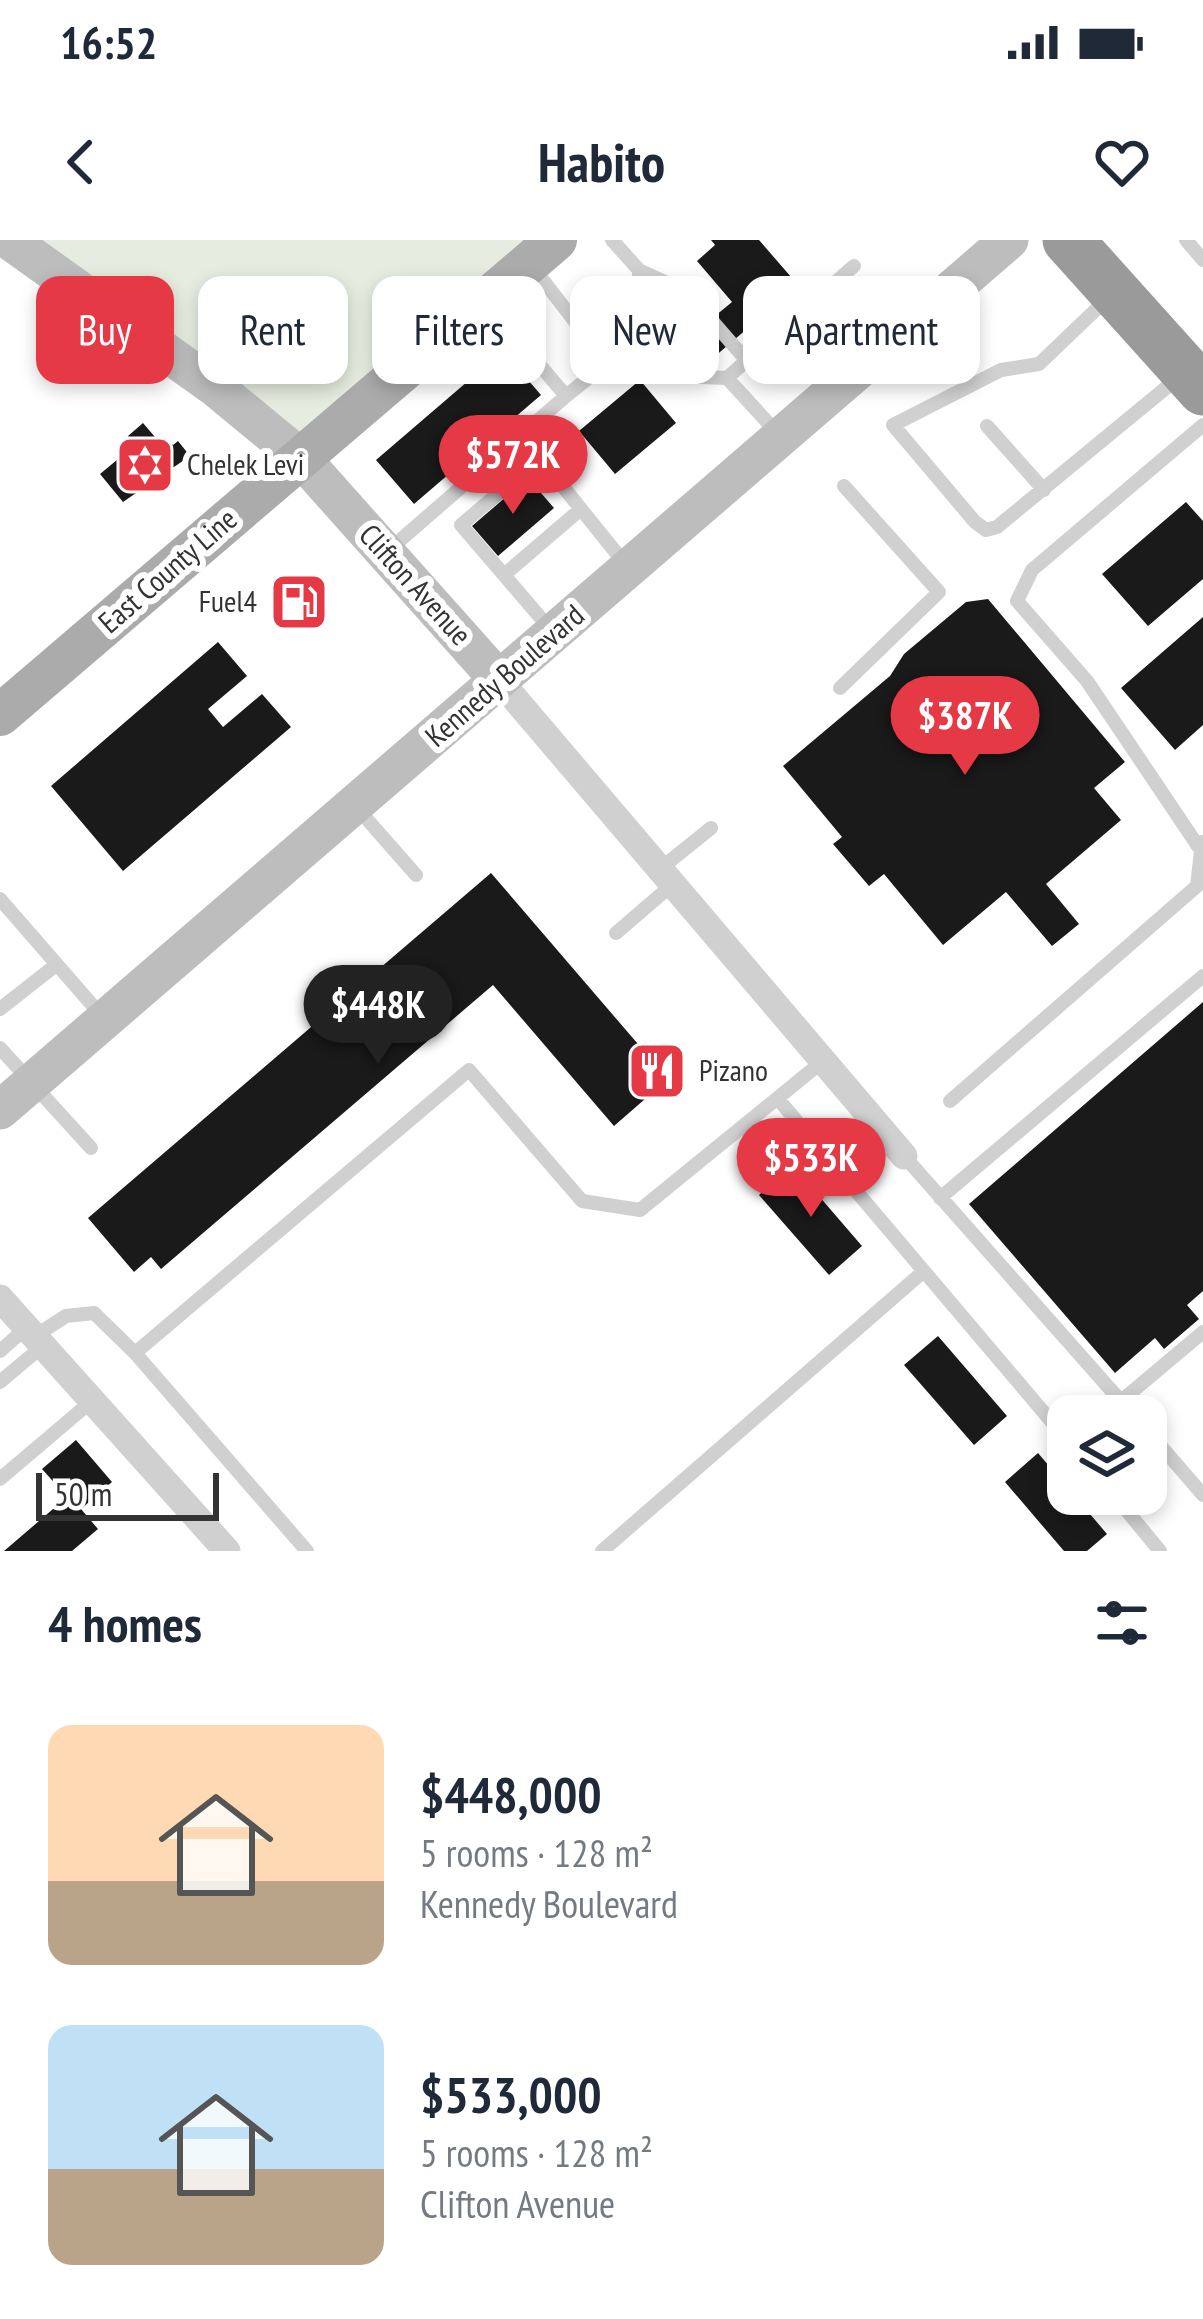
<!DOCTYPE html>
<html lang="en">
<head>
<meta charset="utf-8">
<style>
  :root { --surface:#fff; --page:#f2f2f3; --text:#1f2937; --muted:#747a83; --accent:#e63946 }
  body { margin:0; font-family:"PT Sans Narrow",sans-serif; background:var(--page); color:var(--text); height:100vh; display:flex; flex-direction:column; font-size:45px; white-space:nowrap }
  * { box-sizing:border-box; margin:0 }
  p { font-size:39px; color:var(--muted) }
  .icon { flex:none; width:66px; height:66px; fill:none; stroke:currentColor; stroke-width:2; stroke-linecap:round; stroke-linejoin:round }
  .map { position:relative; height:1311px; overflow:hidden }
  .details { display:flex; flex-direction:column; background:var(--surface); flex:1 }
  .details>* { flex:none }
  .banner { position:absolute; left:36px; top:36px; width:1131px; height:108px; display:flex; gap:24px }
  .fabs { position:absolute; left:1047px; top:1155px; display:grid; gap:24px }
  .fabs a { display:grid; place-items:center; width:120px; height:120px; border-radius:24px; background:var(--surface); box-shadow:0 6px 18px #0003; font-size:60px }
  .scale { position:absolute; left:36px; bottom:30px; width:183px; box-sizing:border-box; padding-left:12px; border:6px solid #333; border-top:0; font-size:33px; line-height:42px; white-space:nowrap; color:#333; -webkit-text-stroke:9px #fff; paint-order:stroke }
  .price { position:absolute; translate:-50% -102px; padding:0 27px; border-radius:42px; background:var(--accent); color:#fff; font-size:39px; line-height:78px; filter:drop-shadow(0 3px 6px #0008) }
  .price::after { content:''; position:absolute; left:50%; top:72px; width:36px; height:27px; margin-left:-18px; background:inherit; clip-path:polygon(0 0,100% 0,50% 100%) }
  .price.on { background:#222; color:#fff }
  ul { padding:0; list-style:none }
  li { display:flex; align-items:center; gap:36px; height:300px; padding:0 48px }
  li span { display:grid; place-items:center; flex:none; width:336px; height:240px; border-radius:24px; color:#555 }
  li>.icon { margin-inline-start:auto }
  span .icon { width:144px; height:144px; fill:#fffc; stroke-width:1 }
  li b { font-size:51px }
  h2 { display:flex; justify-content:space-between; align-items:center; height:144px; padding:0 48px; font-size:51px }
  .tag { padding:0 42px; border-radius:24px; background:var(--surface); box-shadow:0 6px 18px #0003; font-size:42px; line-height:108px }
  .tag.on { background:var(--accent); color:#fff }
  .status { display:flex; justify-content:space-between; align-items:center; height:84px; padding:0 60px; background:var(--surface); direction:ltr }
  .status svg { height:33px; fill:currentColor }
  header { display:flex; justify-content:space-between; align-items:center; height:156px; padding:0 48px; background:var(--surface); font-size:54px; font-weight:700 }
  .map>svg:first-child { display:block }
  .green { fill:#e6ecdf }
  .building { fill:#1a1a1a }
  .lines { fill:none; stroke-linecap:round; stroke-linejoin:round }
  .lane { stroke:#d0d0d0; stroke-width:14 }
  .street { stroke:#d0d0d0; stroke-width:27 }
  .secondary { stroke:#bdbdbd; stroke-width:39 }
  .primary { stroke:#ababab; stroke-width:42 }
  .highway { stroke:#9a9a9a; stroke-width:51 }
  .labels { text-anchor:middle; stroke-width:12; stroke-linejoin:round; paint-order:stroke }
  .poi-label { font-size:30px; fill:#333; stroke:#fff; text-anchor:start }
  .street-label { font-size:30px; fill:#333; stroke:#fff }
</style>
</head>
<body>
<div class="status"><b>16:52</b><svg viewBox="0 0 49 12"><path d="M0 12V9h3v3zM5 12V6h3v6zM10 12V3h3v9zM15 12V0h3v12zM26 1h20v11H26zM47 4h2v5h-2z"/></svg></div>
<header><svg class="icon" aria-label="back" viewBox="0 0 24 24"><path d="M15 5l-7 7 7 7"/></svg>Habito<svg class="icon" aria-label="heart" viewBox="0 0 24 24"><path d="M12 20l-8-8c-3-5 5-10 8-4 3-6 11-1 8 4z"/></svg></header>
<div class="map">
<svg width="1203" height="1311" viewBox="0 0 1203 1311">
  <rect width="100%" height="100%" fill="#fff"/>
  <path class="green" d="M9,0h547l-255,218z"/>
  <path class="building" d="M711,0h48l39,45 -92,79 -20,-24 46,-38 -35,-41 18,-16z
    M503,111l38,44 -127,109 -38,-44z
    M640,140l36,43 -61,51 -36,-43z
    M143,183l12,14 11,1 7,7 5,-4 12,15 -67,46 -23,-28 35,-29 -7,-9z
    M528,238l26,30 -56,48 -26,-30z
    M1186,262l17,19v58l-55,47 -46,-52z
    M988,359l137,163 -31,26 27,32 -75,64 33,40 -27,22 -46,-54 -63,53 -59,-71 -15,12 -36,-42 9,-7 -59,-71 107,-90 14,-22 62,-52z
    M1203,377v108l-28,25 -54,-62z
    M218,402l29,34 -39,33 15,18 39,-33 29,33 -168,144 -72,-85z
    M491,633l177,206 -54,47 -121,-141 -332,284 -10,-12 -17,15 -46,-54z
    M1203,762v289l-16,14 12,14 -35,30 -9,-11 -40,35 -146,-169z
    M793,926l69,80 -33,29 -70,-80z
    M938,1096l69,80 -33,29 -70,-80z
    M76,1200l36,42 -31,27 17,20 -26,22h-68l63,-54 -25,-28z
    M1038,1213l69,81 -20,17h-23l-59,-69z"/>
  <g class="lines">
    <path class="lane" d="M612,0l27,30 48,22 60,69
      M1186,0l17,20
      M639,30v37l61,70 27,1 73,-65
      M1106,60l-67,64 -38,6 -108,55 82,97 11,8 11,-3 181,-149
      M488,64l78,92 41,-33 -75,-97
      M850,129l-50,-56 54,-47
      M727,138l53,58
      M987,186l57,64
      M390,309l176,-153
      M504,335l77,-66
      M552,391l-91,-106 79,-67 86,107
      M840,448l99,-96 -95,-106
      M358,569l58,66
      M1198,606l-111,-165 -70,-80 15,-31 171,-145
      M660,629l51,-41
      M0,659l101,116
      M616,693l57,-49
      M0,769l56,-44
      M0,808l91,100
      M778,859l290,342
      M950,861l247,-215 5,-44
      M904,916l230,260
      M940,958l263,-222
      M35,1096l31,-20 28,-3 41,40
      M0,1111l27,-24
      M0,1142l44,-37
      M1121,1161l82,-69
      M1146,1189l57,66
      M0,1239l93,-79
      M1113,1254l47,57
      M307,1311l-172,-198 334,-283 113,131 58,9 183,-149
      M602,1311l322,-280"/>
    <path class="street" d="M499,440l405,476
      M0,1058l227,253"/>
    <path class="secondary" d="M9,0l207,148 85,70 198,222
      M0,870l1009,-870"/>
    <path class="primary" d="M0,475l556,-475"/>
    <path class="highway" d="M1068,0l135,150"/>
  </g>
  <defs>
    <g id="synagogue-square" transform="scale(3)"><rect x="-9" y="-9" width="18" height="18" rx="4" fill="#e63946" stroke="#fff"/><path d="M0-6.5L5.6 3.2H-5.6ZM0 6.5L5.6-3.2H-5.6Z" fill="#fff"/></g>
    <g id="fuel-square" transform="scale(3)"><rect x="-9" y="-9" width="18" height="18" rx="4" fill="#e63946" stroke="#fff"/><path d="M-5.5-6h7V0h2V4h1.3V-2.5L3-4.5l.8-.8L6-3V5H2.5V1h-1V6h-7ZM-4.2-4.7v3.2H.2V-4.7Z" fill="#fff"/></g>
    <g id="restaurant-square" transform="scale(3)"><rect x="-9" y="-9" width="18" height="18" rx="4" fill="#e63946" stroke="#fff"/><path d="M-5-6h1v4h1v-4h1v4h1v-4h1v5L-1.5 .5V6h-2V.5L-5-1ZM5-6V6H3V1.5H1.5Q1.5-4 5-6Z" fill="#fff"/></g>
  </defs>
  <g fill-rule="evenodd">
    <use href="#synagogue-square" x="145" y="225"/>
    <use href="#fuel-square" x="299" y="362"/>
    <use href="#restaurant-square" x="657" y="831"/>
  </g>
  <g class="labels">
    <g class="poi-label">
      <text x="187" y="235">Chelek Levi</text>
      <text x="257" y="372" text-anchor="end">Fuel4</text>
      <text x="699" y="841">Pizano</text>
    </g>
    <g class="street-label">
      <text transform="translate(168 331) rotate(-41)" y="10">East County Line</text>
      <text transform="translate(415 345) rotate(48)" y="10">Clifton Avenue</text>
      <text transform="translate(505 436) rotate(-41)" y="10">Kennedy Boulevard</text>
    </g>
  </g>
</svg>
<div class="fabs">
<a><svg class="icon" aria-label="layers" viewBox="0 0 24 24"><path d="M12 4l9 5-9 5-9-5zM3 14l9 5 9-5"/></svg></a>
</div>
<div class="scale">50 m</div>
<b class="price" style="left:513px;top:277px">$572K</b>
<b class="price" style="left:965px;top:538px">$387K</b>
<b class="price on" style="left:378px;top:827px">$448K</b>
<b class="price" style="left:811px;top:980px">$533K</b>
<div class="banner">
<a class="tag on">Buy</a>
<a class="tag">Rent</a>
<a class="tag">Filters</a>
<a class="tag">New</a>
<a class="tag">Apartment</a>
</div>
</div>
<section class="details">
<h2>4 homes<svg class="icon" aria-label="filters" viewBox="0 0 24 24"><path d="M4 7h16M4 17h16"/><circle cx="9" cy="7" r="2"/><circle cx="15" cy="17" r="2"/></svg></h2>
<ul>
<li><span style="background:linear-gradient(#ffd9b3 65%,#b9a48a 0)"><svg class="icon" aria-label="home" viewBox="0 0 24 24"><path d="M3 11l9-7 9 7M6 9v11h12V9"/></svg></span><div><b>$448,000</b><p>5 rooms · 128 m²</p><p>Kennedy Boulevard</p></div></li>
<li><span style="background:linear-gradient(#bfe0f5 60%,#b9a48a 0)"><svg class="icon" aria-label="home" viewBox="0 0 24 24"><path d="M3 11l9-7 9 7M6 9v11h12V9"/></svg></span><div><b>$533,000</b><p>5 rooms · 128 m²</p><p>Clifton Avenue</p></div></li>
</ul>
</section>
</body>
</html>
